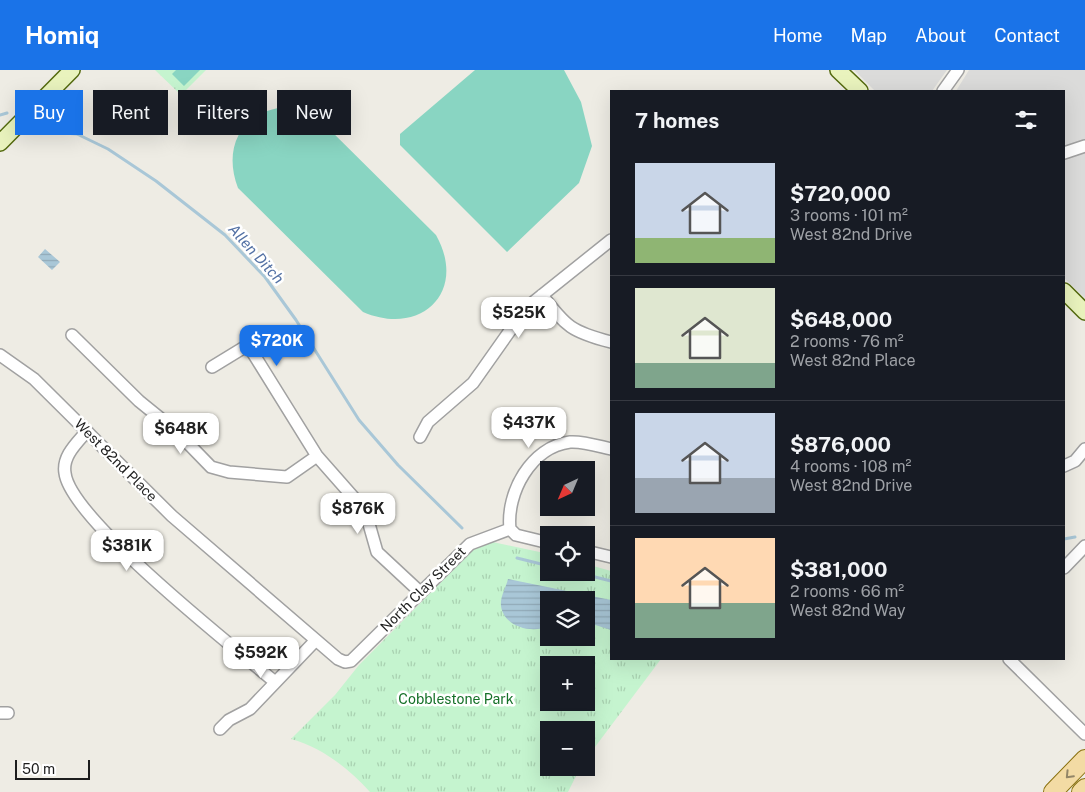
<!DOCTYPE html>
<html lang="en">
<head>
<meta charset="utf-8">
<style>
  :root { --surface:#171b24; --page:#242831; --text:#f1f3f6; --muted:#9ea1a6; --line:#363941; --accent:#1a73e8 }
  body { margin:0; font-family:"Public Sans",sans-serif; background:var(--page); color:var(--text); height:100vh; display:flex; flex-direction:column; font-size:19px; white-space:nowrap }
  * { box-sizing:border-box; margin:0 }
  p { font-size:16px; color:var(--muted) }
  .icon { flex:none; width:28px; height:28px; fill:none; stroke:currentColor; stroke-width:2; stroke-linecap:round; stroke-linejoin:round }
  .map { position:relative; flex:1; overflow:hidden }
  .panel { position:absolute; left:610px; top:20px; width:455px; height:570px; display:flex; flex-direction:column; background:var(--surface); border-radius:0px; box-shadow:0 5px 20px #0002 }
  .panel>* { flex:none }
  .guide { position:absolute; left:15px; top:20px; width:475px; height:45px; display:flex; gap:10px }
  .needle { width:32px; rotate:224deg }
  .buttons { position:absolute; left:540px; top:391px; display:grid; gap:10px }
  .buttons a { display:grid; place-items:center; width:55px; height:55px; border-radius:0px; background:var(--surface); box-shadow:0 5px 20px #0002; font-size:25px }
  .scale { position:absolute; left:15px; bottom:12px; width:75px; box-sizing:border-box; padding-left:5px; border:2px solid #1d1d1d; border-top:0; font-size:14px; line-height:18px; white-space:nowrap; color:#1d1d1d; -webkit-text-stroke:4px #fff; paint-order:stroke }
  .price { position:absolute; translate:-50% -42px; padding:0 11px; border-radius:10px; background:#fff; color:#222; font-size:16px; line-height:32px; filter:drop-shadow(0 1px 2px #0008) }
  .price::after { content:''; position:absolute; left:50%; top:30px; width:15px; height:11px; margin-left:-8px; background:inherit; clip-path:polygon(0 0,100% 0,50% 100%) }
  .price.selected { background:var(--accent); color:#fff }
  ul { padding:0; list-style:none }
  li { display:flex; align-items:center; gap:15px; height:125px; padding:0 25px }
  li+li { border-top:1px solid var(--line) }
  li span { display:grid; place-items:center; flex:none; width:140px; height:100px; border-radius:0px; color:#555 }
  li>.icon { margin-inline-start:auto }
  span .icon { width:60px; height:60px; fill:#fffc; stroke-width:1 }
  li b { font-size:21px }
  h2 { display:flex; justify-content:space-between; align-items:center; height:60px; padding:0 25px; font-size:21px }
  .chip { padding:0 18px; border-radius:0px; background:var(--surface); box-shadow:0 5px 20px #0002; font-size:18px; line-height:45px }
  .chip.selected { background:var(--accent); color:#fff }
  header { display:flex; align-items:center; gap:30px; box-sizing:border-box; height:70px; padding:0 25px; background:var(--accent); color:#fff }
  header strong { font-size:24px }
  nav { display:flex; gap:28px; margin-inline-start:auto; font-size:18px }
  .map>svg:first-child { display:block }
  .residential { fill:#dbdbda }
  .park { fill:url(#park-tufts); fill-rule:evenodd }
  .pitch { fill:#89d5c2 }
  .water { fill:url(#water-rules) }
  .lines { fill:none; stroke-linecap:round; stroke-linejoin:round }
  .stream { stroke:#a9c7d7; stroke-width:3 }
  .street-casing { stroke:#a1a1a1; stroke-width:14 }
  .secondary-casing { stroke:#546a0f; stroke-width:18 }
  .primary-casing { stroke:#89700e; stroke-width:20 }
  .street { stroke:#fff; stroke-width:11 }
  .secondary { stroke:#e9f3bd; stroke-width:15 }
  .primary { stroke:#f3dba4; stroke-width:18 }
  .oneway { stroke:#938667 }
  .labels { text-anchor:middle; stroke-width:5; stroke-linejoin:round; paint-order:stroke }
  .street-label { font-size:14px; fill:#1d1d1d; stroke:#fff }
  .park-label { font-size:14px; fill:#167129; stroke:#fff }
  .water-label { font-size:15px; font-style:italic; fill:#5371a4; stroke:#fff }
</style>
</head>
<body>
<header>
<strong>Homiq</strong>
<nav><a>Home</a><a>Map</a><a>About</a><a>Contact</a></nav>
</header>
<div class="map">
<svg width="1085" height="722" viewBox="0 0 1085 722">
  <defs>
    <pattern id="park-tufts" width="24" height="20" patternUnits="userSpaceOnUse" patternTransform="scale(1.25)"><rect width="24" height="20" fill="#c5f4cf"/><path d="M3 7l-1-3M5 7V3M7 7l1-3M15 17l-1-3M17 17v-4M19 17l1-3" fill="none" stroke="#a9d1b1"/></pattern>
    <pattern id="water-rules" width="6" height="5" patternUnits="userSpaceOnUse" patternTransform="scale(1.25)"><rect width="6" height="5" fill="#a9c7d7"/><path d="M0 2.5h6" fill="none" stroke="#91aab8"/></pattern>
  </defs>
  <rect width="100%" height="100%" fill="#eeece4"/>
  <path class="residential" d="M854,0h93l-15,21h-57z
    M969,0h116v228l-21,-20v-187h-108z"/>
  <path class="park" d="M155,0h51l-25,25z
    M488,471l61,13v18h37v-8l25,7v88h50l-75,100v-29h-37v38h31l-12,24h-198c-22,-24 -47,-44 -79,-53l44,-44 24,-30 119,-120zM549,530h37v38h-37zM549,595h37v37h-37z"/>
  <path class="pitch" d="M176,0h24l-16,16 -12,-12z
    M475,0h89l17,32 11,44 -13,37 -72,69 -107,-107v-11z
    M278,38h13l28,11 117,116c32,57 -15,102 -73,77l-125,-124c-14,-36 -1,-72 40,-80z"/>
  <path class="water" d="M45,179l15,13 -8,8 -14,-13z
    M508,509l103,21v30l-25,-8v-22h-37v26c-17,8 -45,1 -48,-20 -1,-10 5,-18 7,-27z"/>
  <g class="lines">
    <path class="stream" d="M0,45l7,-2
      M39,61l38,3 31,15 48,32 69,54 40,42 31,43 63,100 39,45 64,63
      M1064,469l11,-2
      M517,488l32,8
      M575,502l36,9"/>
    <g class="street-casing">
      <path id="street" d="M943,21l15,-21
        M1064,83l21,-7
        M542,225c24,32 30,37 69,47
        M72,265l67,66 37,30 35,36 18,5 58,5 30,-21
        M0,285l34,24 138,137 166,143 7,3 6,-1 119,-117 40,-15
        M212,297l36,-22 69,111 37,42 13,19 10,35 43,40
        M87,361c-10,12 -25,25 -22,42 5,46 170,175 210,209
        M420,367l8,-15 45,-39 53,-75 85,-68
        M1064,396l11,-5 10,-12
        M510,459c-4,-36 21,-82 60,-87 13,-1 28,4 41,7
        M510,459l6,6 33,8
        M586,481l25,6
        M1064,498l21,-22
        M1009,589l76,75
        M0,643h8
        M220,659l9,-9 21,-11 66,-69"/>
    </g>
    <g class="secondary-casing">
      <path id="secondary" d="M838,0l22,21
        M0,73l72,-73
        M1064,221l21,21"/>
    </g>
    <g class="primary-casing">
      <path id="primary" d="M1053,722l32,-33
        M1081,722l4,-4"/>
    </g>
    <use href="#street" class="street"/>
    <use href="#secondary" class="secondary"/>
    <use href="#primary" class="primary"/>
  </g>
  <defs><path id="oneway-chevron" d="M-2-3.5L2.5 0L-2 3.5" fill="none" stroke-width="1.6" stroke-linecap="round" stroke-linejoin="round" transform="scale(1.25)"/></defs>
  <use class="oneway" href="#oneway-chevron" transform="translate(1069 705) rotate(134)"/>
  <g class="labels">
    <g class="street-label">
      <text transform="translate(116 390) rotate(45)" y="5">West 82nd Place</text>
      <text transform="translate(423 519) rotate(-45)" y="5">North Clay Street</text>
    </g>
    <g class="park-label">
      <text x="456" y="634">Cobblestone Park</text>
    </g>
    <g class="water-label">
      <text transform="translate(256 184) rotate(48)" y="5">Allen Ditch</text>
    </g>
  </g>
</svg>
<div class="buttons">
<a><svg class="needle" viewBox="-14 -14 28 28"><path d="M0-13l5 13h-10z" fill="#e53935"/><path d="M0 13l5-13h-10z" fill="#9ea1a6"/></svg></a>
<a><svg class="icon" aria-label="locate" viewBox="0 0 24 24"><circle cx="12" cy="12" r="6"/><path d="M12 2v4M12 18v4M2 12h4M18 12h4"/></svg></a>
<a><svg class="icon" aria-label="layers" viewBox="0 0 24 24"><path d="M12 4l9 5-9 5-9-5zM3 14l9 5 9-5"/></svg></a>
<a>+</a>
<a>−</a>
</div>
<div class="scale">50 m</div>
<b class="price" style="left:519px;top:269px">$525K</b>
<b class="price selected" style="left:277px;top:297px">$720K</b>
<b class="price" style="left:529px;top:379px">$437K</b>
<b class="price" style="left:181px;top:385px">$648K</b>
<b class="price" style="left:358px;top:465px">$876K</b>
<b class="price" style="left:127px;top:502px">$381K</b>
<b class="price" style="left:261px;top:609px">$592K</b>
<div class="guide">
<a class="chip selected">Buy</a>
<a class="chip">Rent</a>
<a class="chip">Filters</a>
<a class="chip">New</a>
</div>
<section class="panel">
<h2>7 homes<svg class="icon" aria-label="filters" viewBox="0 0 24 24"><path d="M4 7h16M4 17h16"/><circle cx="9" cy="7" r="2"/><circle cx="15" cy="17" r="2"/></svg></h2>
<ul>
<li><span style="background:linear-gradient(#c9d6e8 75%,#8fb573 0)"><svg class="icon" aria-label="home" viewBox="0 0 24 24"><path d="M3 11l9-7 9 7M6 9v11h12V9"/></svg></span><div><b>$720,000</b><p>3 rooms · 101 m²</p><p>West 82nd Drive</p></div></li>
<li><span style="background:linear-gradient(#dfe7d0 75%,#7fa58c 0)"><svg class="icon" aria-label="home" viewBox="0 0 24 24"><path d="M3 11l9-7 9 7M6 9v11h12V9"/></svg></span><div><b>$648,000</b><p>2 rooms · 76 m²</p><p>West 82nd Place</p></div></li>
<li><span style="background:linear-gradient(#c9d6e8 65%,#9aa5b1 0)"><svg class="icon" aria-label="home" viewBox="0 0 24 24"><path d="M3 11l9-7 9 7M6 9v11h12V9"/></svg></span><div><b>$876,000</b><p>4 rooms · 108 m²</p><p>West 82nd Drive</p></div></li>
<li><span style="background:linear-gradient(#ffd9b3 65%,#7fa58c 0)"><svg class="icon" aria-label="home" viewBox="0 0 24 24"><path d="M3 11l9-7 9 7M6 9v11h12V9"/></svg></span><div><b>$381,000</b><p>2 rooms · 66 m²</p><p>West 82nd Way</p></div></li>
</ul>
</section>
</div>
</body>
</html>
